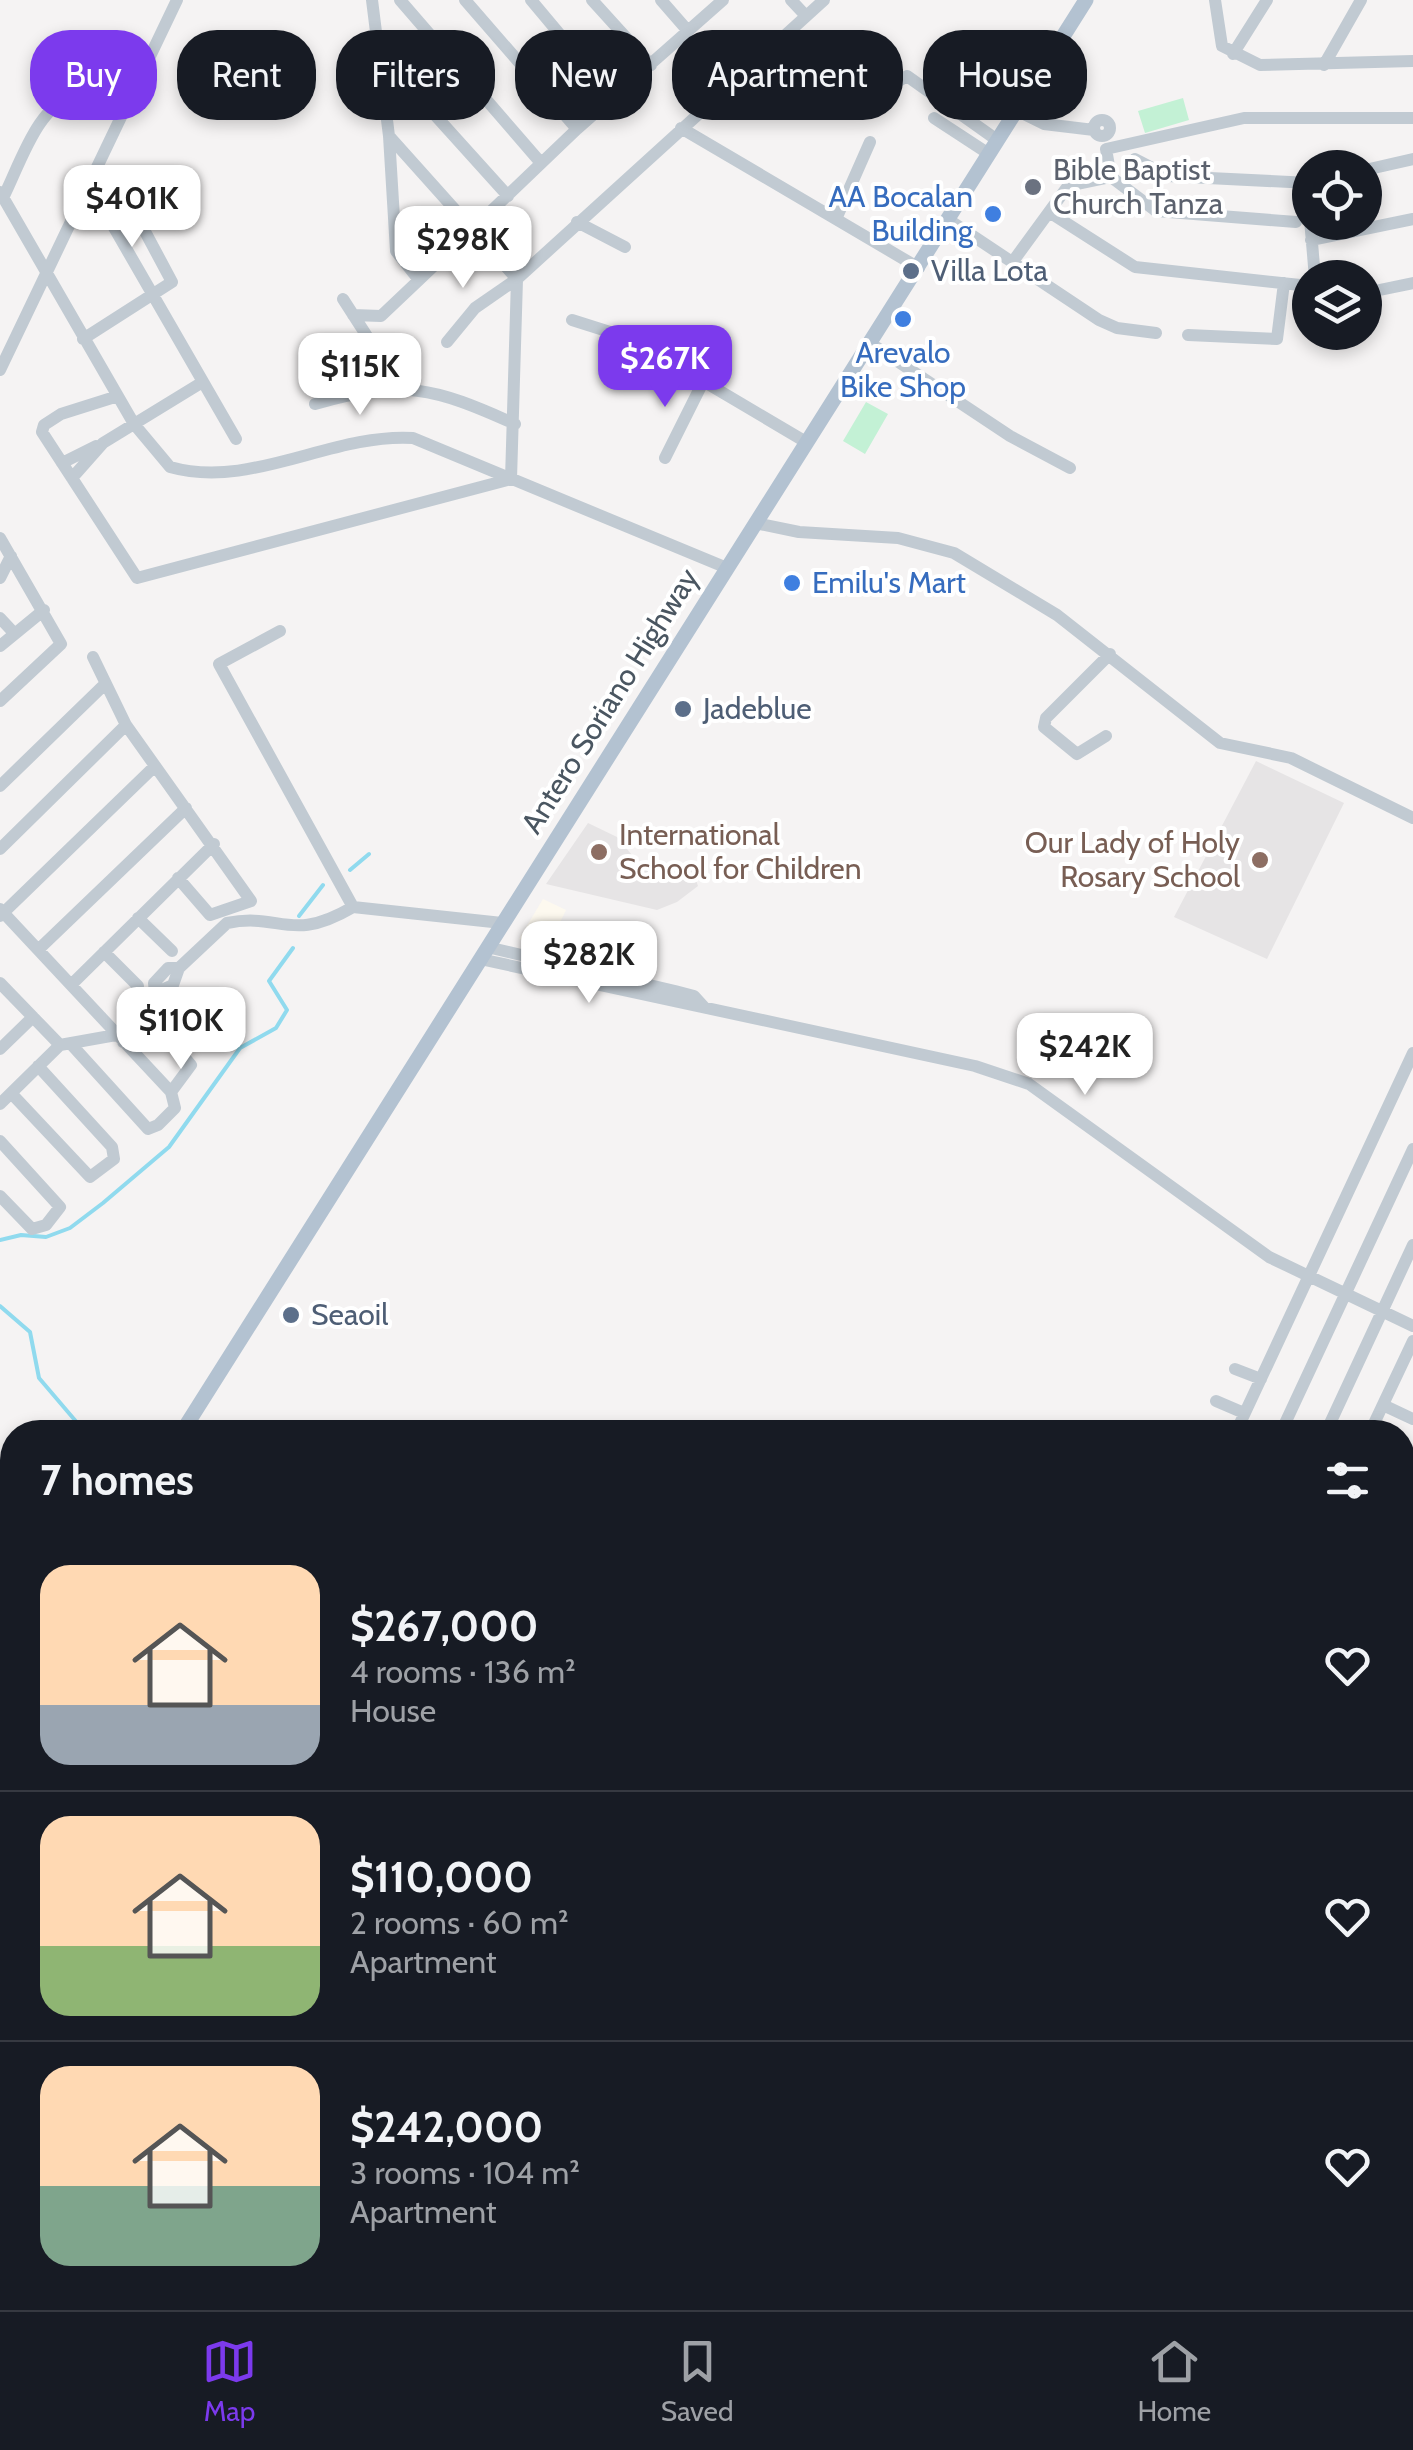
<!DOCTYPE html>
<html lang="en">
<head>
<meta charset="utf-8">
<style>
  :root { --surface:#171b24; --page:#242831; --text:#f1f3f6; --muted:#9ea1a6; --line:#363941; --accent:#7c3aed }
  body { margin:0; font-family:Cabin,sans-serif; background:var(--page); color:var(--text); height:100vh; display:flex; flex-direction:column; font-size:38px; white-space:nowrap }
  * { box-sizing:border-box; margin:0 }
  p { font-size:32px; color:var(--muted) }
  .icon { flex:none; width:55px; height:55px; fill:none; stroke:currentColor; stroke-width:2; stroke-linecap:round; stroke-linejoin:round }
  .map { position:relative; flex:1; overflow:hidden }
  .panel { position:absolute; left:0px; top:1420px; width:1415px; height:890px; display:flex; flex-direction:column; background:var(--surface); border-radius:40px 40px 0 0; box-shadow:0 5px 15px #0003 }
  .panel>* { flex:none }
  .guide { position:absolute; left:30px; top:30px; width:1355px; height:90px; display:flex; gap:20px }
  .controls { position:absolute; left:1292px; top:150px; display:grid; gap:20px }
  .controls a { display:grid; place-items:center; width:90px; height:90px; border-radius:50%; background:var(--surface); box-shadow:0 5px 15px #0003; font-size:50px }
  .price { position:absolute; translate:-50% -85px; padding:0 22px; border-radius:20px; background:#fff; color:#222; font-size:32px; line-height:65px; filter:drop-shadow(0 2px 5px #0008) }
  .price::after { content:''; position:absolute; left:50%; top:60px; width:30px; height:22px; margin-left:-15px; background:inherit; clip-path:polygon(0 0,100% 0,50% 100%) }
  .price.on { background:var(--accent); color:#fff }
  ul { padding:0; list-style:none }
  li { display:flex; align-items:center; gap:30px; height:250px; padding:0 40px }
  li+li { border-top:2px solid var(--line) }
  li span { display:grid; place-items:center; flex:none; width:280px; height:200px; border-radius:30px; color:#555 }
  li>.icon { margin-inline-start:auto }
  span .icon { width:120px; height:120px; fill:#fffc; stroke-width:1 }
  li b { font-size:42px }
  h2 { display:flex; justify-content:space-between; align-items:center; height:120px; padding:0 40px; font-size:42px }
  .pill { padding:0 35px; border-radius:40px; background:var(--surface); box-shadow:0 5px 15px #0003; font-size:35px; line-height:90px }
  .pill.on { background:var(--accent); color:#fff }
  .tab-bar { display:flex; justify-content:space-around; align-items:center; height:140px; border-top:2px solid var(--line); background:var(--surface); font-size:28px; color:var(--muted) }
  .tab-bar a { display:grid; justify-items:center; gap:5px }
  .tab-bar .on { color:var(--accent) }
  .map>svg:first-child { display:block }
  .commercial { fill:#fdf9ef }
  .education { fill:#e6e4e5 }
  .green { fill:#c3f1d5 }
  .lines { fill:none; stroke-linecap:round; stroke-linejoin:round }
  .stream { stroke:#90daee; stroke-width:4 }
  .river { stroke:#90daee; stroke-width:20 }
  .minor { stroke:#c1cad2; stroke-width:12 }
  .major { stroke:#b3c2d1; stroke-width:15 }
  .worship-dot { fill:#6b7280; stroke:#fff; stroke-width:4 }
  .shop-dot { fill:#3f7fe0; stroke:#fff; stroke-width:4 }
  .service-dot { fill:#5c6f8a; stroke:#fff; stroke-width:4 }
  .education-dot { fill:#8d6e63; stroke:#fff; stroke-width:4 }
  .labels { text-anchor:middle; stroke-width:8; stroke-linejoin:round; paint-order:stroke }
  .worship-label { font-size:30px; fill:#5b616d; stroke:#fff; text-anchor:start }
  .shop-label { font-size:30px; fill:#366cbe; stroke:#fff; text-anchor:end }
  .service-label { font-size:30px; fill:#4e5e75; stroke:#fff; text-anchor:start }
  .street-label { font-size:30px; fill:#4a5661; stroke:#fff }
  .education-label { font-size:30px; fill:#785e54; stroke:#fff; text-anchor:start }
</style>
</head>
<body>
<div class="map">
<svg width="1413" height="2310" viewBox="0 0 1413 2310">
  <rect width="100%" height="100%" fill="#f5f3f3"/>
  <path class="commercial" d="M543,899l23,11 -18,38 -29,-9z"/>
  <path class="education" d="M1256,761l88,42 -77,156 -93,-42z
    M588,823l29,14 25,30 40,7 10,-6 6,18 -21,16 -20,8 -111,-26z"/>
  <path class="green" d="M1183,98l6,22 -44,13 -7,-22z
    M866,402l22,12 -23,40 -22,-13z"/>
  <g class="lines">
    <path class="stream" d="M350,870l19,-16
      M299,916l24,-31
      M0,1240l21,-5 25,2 24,-9 33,-25 66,-56 71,-99 36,-20 11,-18 -18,-29 24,-33
      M0,1306l30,26 9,46 46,54
      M722,1432l4,-5 19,-1 10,6
      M833,1432h20
      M1402,1614l11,-8
      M0,2177l12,7
      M82,2310l2,-12"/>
    <path class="river" d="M0,1669h12
      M1402,2216l11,4"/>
    <path class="minor" d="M372,0l17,136 128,143 307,-279
      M400,0l141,163
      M465,0l112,129
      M531,0l83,99
      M592,0l59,65
      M661,0l27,31
      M791,0l15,16
      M1215,0l7,46 38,19 153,-4
      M379,53l129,143
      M1233,54l34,-54
      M1324,65l37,-65
      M854,75l27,17 26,-16 90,64
      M1016,110l28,14 50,6
      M934,118l55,36
      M1094 128a8 8 0 1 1 16 0a8 8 0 1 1-16 0Z
      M681,128l238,140
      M389,136l7,115 23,29 158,-151 146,-129
      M1135,159l33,17 142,7
      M1365,170l48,-11
      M1111,177l45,34 140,11
      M1307,184l8,94
      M0,192l134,232 36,43c81,23 161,-34 243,-29l314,130
      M3,198c19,-38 34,-93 76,-106
      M1049,212l86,55 165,18
      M836,219l34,-77
      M949,220l150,100 18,8 39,5
      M577,222l48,25
      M112,224l124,215
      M1311,240l102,-21
      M1014,260l54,-74 43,-9 -5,-28 138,-31h169
      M1365,293l48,-10
      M343,299l58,90
      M353,315l28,1 38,-36
      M572,320l60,19 174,103
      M1188,335l89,4 7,-56
      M83,339l89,-57 -39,-73
      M447,342l28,-34 42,-29
      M870,343l140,93 60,32
      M0,370l177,-370
      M118,396l-57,18 -17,11 -2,7 95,146 374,-99 6,-200
      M315,404c88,-25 118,-17 200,20
      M665,458l38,-76
      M62,463l34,-17
      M72,478l31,-35 98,-60
      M755,523l44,9 99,6 56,15 103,62 163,128 71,15 122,60
      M0,538l61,106 -61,57
      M0,578l11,-22
      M0,618l14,15
      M280,631l-61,33 134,243 149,16
      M0,646l44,-36
      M93,657l33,68 125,176 -41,14 -32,-37
      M1106,736l-29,18 -33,-27 2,-9 64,-64
      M0,786l104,-101
      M0,849l126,-124
      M0,909l171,183 4,16 -17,17 -10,4 -78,-86
      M0,916l154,-149
      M138,918l34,33
      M487,947l188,44 19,5 10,11
      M39,949l147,-141
      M104,952l34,34
      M480,959l495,107 54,18 240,173 144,69
      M0,983l60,62 56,-10 39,-42 -1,-10 14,-15h11l48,-45c54,-11 63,21 126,-16
      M73,983l141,-139
      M155,993l18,-8 6,-17
      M123,1042l21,-20h11l36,43 -20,27
      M0,1049l33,-32
      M11,1093l79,84 24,-18 -2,-12 -74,-81
      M0,1104l60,-59
      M0,1141l60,66 -14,18 -14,4 -32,-33
      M1235,1369l26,10
      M1216,1401l28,12
      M1383,1405l30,14
      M1236,1432l177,-379
      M1281,1432l132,-283
      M1326,1432l87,-187
      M1370,1432l43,-91
      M1402,1458l11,5
      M1402,1502l11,5
      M0,1558l12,-5
      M1402,1570l10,-19
      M1402,1648l11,2
      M1402,1726l11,-17
      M0,1789l12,9
      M1402,1811l11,-18
      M1402,1901l11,-20
      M1402,1922l11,6
      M1402,1996l11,-18
      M1402,2073l11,-18
      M1402,2160l11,-17
      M1402,2179l11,-3
      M515,2298l10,12
      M961,2298l56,12
      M1053,2298l2,12"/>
    <path class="major" d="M182,1432l904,-1432
      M0,1725l12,-21"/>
  </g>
  <circle class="worship-dot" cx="1033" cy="187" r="10"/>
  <g class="shop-dot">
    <circle cx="993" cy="214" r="10"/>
    <circle cx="903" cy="319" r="10"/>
    <circle cx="792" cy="583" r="10"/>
  </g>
  <g class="service-dot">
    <circle cx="911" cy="271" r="10"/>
    <circle cx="683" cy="709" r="10"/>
    <circle cx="291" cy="1315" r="10"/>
  </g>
  <g class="education-dot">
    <circle cx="599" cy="852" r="10"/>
    <circle cx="1260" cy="860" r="10"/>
  </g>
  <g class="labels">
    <g class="worship-label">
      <text x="1053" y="180">Bible Baptist<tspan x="1053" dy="34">Church Tanza</tspan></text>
    </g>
    <g class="shop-label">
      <text x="973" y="207">AA Bocalan<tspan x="973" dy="34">Building</tspan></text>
      <text x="903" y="363" text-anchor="middle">Arevalo<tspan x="903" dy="34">Bike Shop</tspan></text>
      <text x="812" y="593" text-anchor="start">Emilu's Mart</text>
    </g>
    <g class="service-label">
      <text x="931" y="281">Villa Lota</text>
      <text x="703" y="719">Jadeblue</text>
      <text x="311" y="1325">Seaoil</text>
    </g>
    <g class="street-label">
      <text transform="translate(610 701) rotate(-58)" y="10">Antero Soriano Highway</text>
    </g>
    <g class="education-label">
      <text x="619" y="845">International<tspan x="619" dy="34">School for Children</tspan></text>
      <text x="1240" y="853" text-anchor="end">Our Lady of Holy<tspan x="1240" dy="34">Rosary School</tspan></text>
    </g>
  </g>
</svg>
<div class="controls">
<a><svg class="icon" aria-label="locate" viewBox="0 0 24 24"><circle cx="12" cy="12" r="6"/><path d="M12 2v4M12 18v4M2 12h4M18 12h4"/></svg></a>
<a><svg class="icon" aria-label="layers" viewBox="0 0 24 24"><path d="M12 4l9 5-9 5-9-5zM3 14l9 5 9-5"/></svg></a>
</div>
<b class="price" style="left:132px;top:250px">$401K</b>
<b class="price" style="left:463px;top:291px">$298K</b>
<b class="price on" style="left:665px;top:410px">$267K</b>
<b class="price" style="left:360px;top:418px">$115K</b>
<b class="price" style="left:589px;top:1006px">$282K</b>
<b class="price" style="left:181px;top:1072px">$110K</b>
<b class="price" style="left:1085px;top:1098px">$242K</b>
<div class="guide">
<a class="pill on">Buy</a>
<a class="pill">Rent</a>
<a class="pill">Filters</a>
<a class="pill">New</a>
<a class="pill">Apartment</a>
<a class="pill">House</a>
</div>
<section class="panel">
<h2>7 homes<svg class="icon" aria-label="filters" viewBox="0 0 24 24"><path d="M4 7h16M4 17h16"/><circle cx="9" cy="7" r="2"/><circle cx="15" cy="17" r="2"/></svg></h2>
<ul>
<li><span style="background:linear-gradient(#ffd9b3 70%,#9aa5b1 0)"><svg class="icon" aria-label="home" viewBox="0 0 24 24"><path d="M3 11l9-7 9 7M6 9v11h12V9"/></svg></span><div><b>$267,000</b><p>4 rooms · 136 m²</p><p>House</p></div><svg class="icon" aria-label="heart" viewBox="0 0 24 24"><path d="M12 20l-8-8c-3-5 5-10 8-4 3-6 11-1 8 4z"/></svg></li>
<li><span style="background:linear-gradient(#ffd9b3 65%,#8fb573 0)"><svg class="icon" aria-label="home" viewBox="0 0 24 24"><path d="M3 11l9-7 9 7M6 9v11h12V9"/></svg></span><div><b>$110,000</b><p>2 rooms · 60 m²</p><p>Apartment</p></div><svg class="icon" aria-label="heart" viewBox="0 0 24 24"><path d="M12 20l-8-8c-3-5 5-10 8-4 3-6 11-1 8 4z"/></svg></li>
<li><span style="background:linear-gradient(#ffd9b3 60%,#7fa58c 0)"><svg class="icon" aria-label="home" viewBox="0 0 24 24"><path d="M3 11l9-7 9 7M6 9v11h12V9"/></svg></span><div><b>$242,000</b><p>3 rooms · 104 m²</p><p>Apartment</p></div><svg class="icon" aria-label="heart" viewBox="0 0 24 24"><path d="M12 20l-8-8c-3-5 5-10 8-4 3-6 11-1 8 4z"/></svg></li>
</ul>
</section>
</div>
<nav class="tab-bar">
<a class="on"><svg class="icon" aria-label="map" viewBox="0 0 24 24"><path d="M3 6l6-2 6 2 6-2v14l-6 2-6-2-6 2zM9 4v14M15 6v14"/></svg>Map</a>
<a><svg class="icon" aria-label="saved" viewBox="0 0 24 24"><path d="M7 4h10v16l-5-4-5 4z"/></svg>Saved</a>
<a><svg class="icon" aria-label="home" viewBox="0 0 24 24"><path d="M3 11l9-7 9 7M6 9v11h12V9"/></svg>Home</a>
</nav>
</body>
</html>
